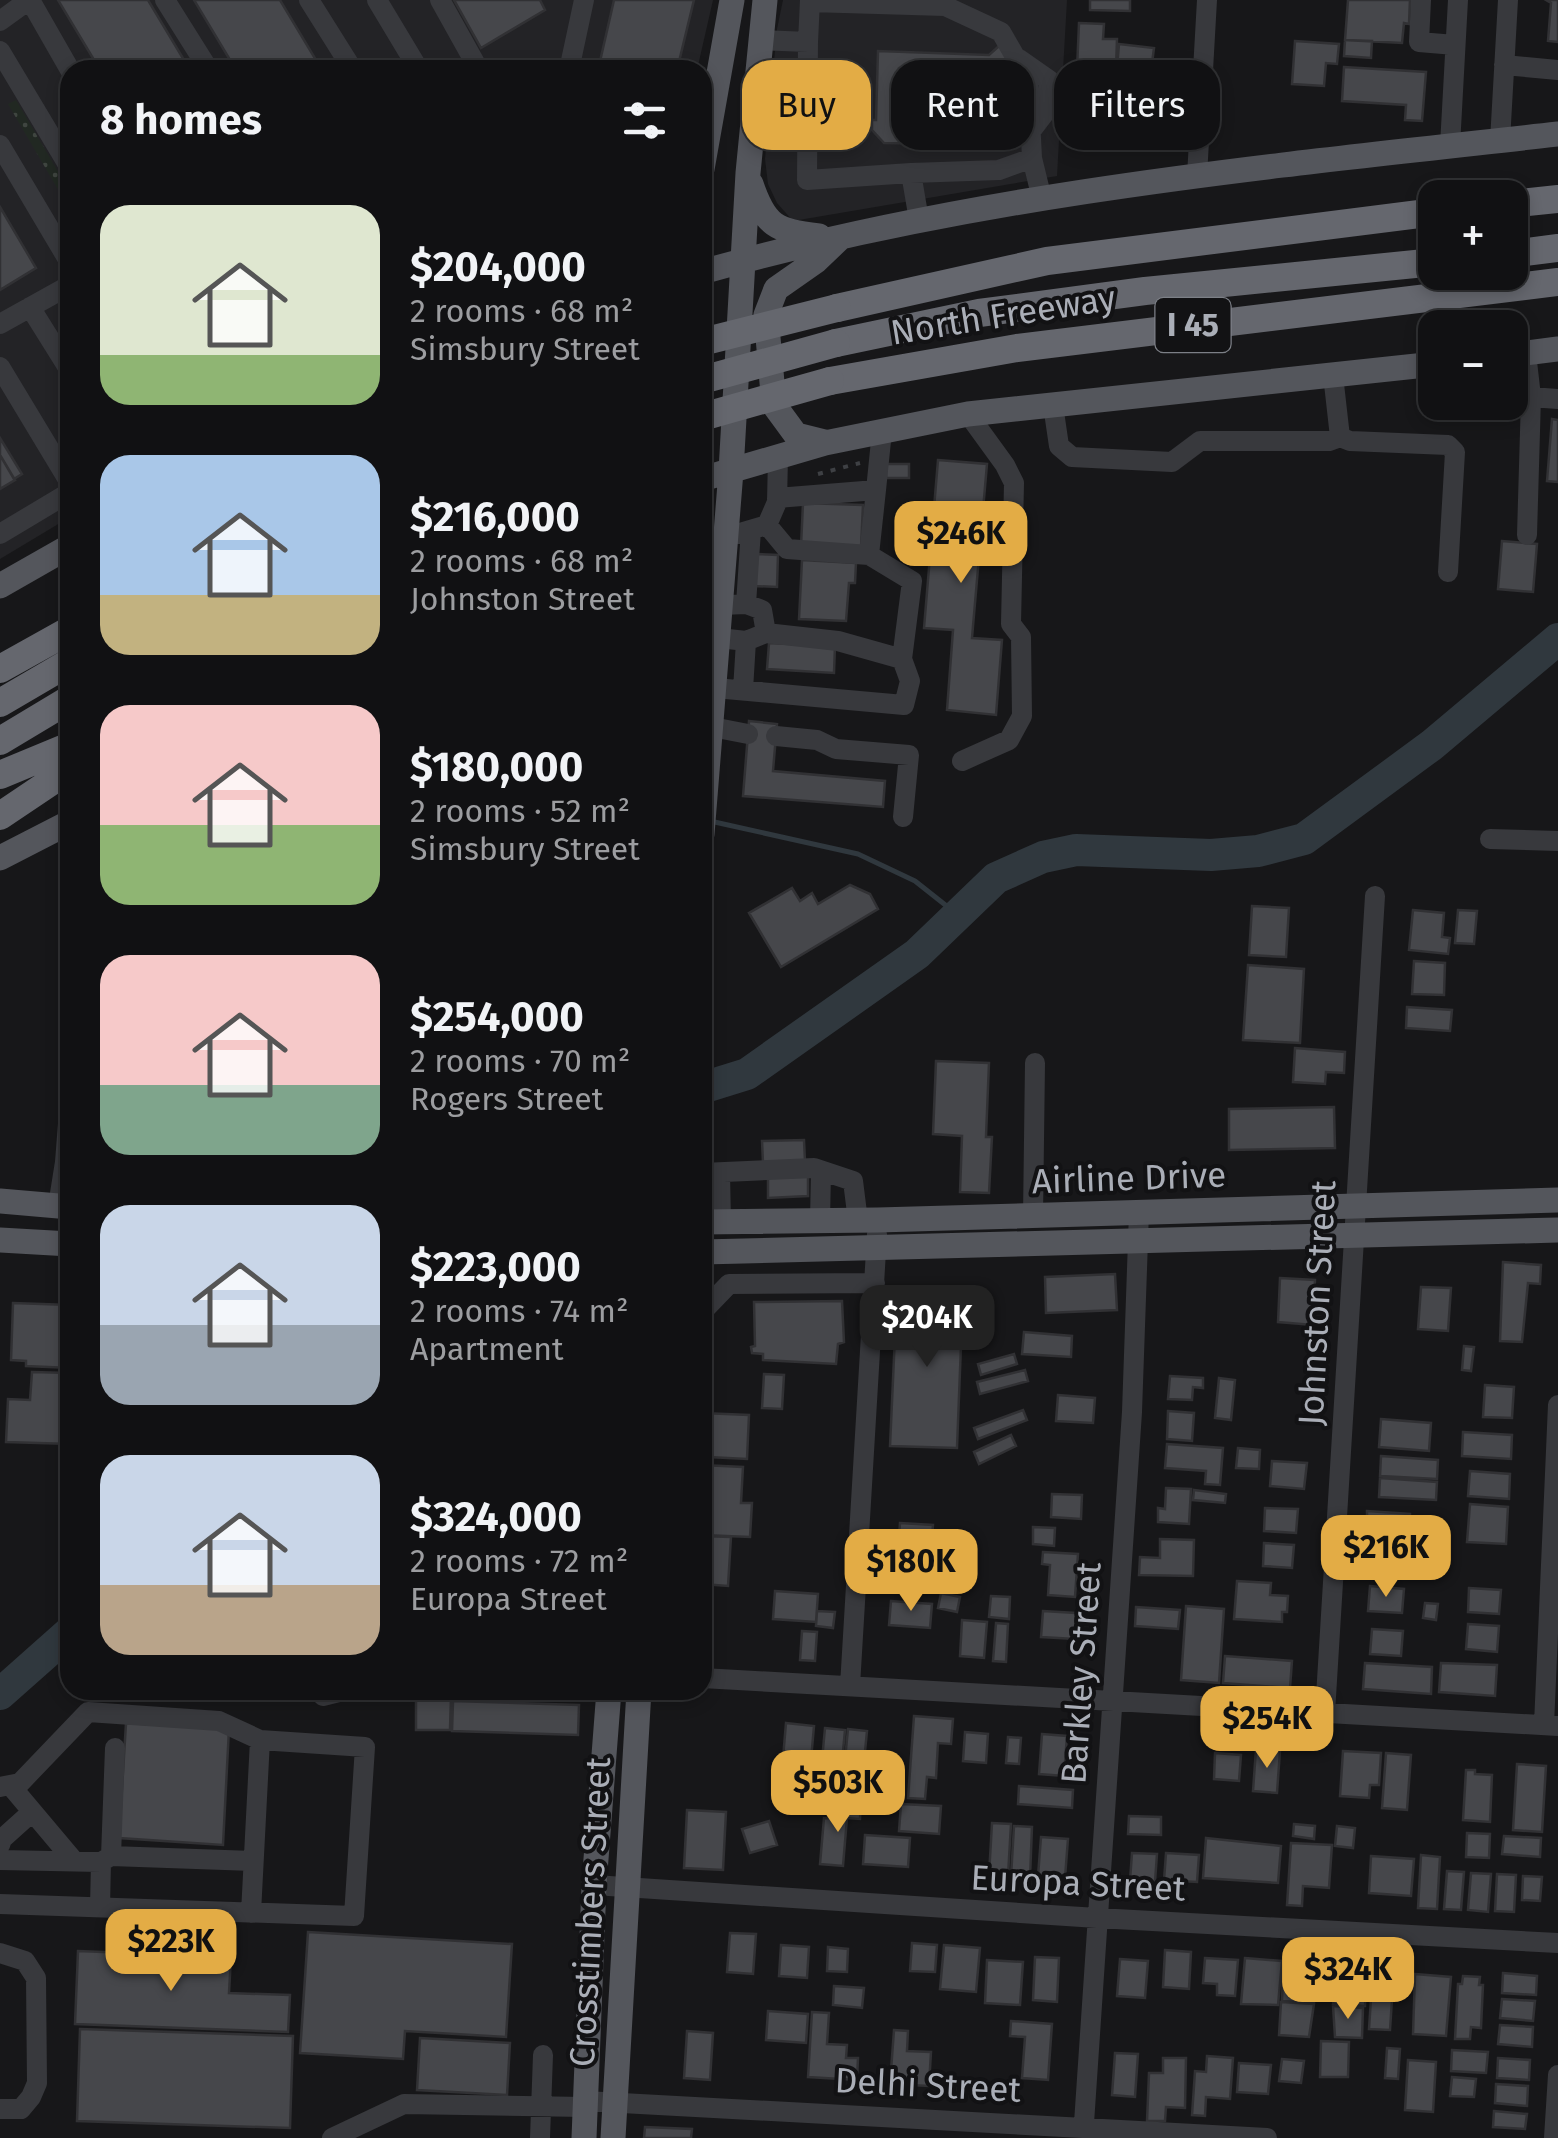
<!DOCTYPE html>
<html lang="en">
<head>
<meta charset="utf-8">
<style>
  :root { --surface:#111113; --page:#1a1a1c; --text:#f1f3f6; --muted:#9c9da0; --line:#303133; --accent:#e3ac45 }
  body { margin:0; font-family:"Fira Sans",sans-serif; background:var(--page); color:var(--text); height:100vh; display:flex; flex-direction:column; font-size:38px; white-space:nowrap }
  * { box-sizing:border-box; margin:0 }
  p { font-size:32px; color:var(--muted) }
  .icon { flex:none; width:55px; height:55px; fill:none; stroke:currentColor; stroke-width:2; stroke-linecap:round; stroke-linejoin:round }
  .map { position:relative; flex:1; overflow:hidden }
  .panel { position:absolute; left:60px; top:60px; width:652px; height:1640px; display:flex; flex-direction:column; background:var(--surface); border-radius:30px; box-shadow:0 5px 15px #0003,0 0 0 2px var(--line) }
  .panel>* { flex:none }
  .hud { position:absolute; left:742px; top:60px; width:665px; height:90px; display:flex; gap:20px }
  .controls { position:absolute; left:1418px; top:180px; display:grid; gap:20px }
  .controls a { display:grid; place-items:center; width:110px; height:110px; border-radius:20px; background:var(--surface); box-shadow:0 5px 15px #0003,0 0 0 2px var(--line); font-size:50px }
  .price { position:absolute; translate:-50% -85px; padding:0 22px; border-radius:20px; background:var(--accent); color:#111; font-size:32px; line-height:65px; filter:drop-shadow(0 2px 5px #0008) }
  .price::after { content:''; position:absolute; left:50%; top:60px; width:30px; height:22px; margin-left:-15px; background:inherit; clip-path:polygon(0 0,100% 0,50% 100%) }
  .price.active { background:#222; color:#fff }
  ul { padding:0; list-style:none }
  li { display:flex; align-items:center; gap:30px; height:250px; padding:0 40px }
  li span { display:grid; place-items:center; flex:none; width:280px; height:200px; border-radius:30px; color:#555 }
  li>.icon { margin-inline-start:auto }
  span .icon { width:120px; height:120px; fill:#fffc; stroke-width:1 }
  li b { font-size:42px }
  h2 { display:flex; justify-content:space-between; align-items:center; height:120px; padding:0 40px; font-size:42px }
  .tag { padding:0 35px; border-radius:30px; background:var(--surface); box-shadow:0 5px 15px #0003,0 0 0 2px var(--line); font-size:35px; line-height:90px }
  .tag.active { background:var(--accent); color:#111 }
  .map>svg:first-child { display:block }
  .built { fill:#232326 }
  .grass { fill:url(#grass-dots) }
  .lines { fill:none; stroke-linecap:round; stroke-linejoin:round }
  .stream { stroke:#30383e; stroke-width:5 }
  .river { stroke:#30383e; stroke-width:32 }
  .building { fill:#46474b; stroke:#313134; stroke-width:2.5 }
  .path { stroke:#3e4044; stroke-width:4; stroke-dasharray:5 8; stroke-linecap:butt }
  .minor { stroke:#38393d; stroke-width:20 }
  .major { stroke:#54565c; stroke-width:25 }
  .highway { stroke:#65676e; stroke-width:28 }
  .highway-bridge { stroke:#65676e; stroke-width:28 }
  .labels { text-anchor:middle; stroke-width:8; stroke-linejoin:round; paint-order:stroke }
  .shield { fill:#121214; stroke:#7c7f86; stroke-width:2.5 }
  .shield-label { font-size:32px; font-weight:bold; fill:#aaaeb7 }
  .street-label { font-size:35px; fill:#aaaeb7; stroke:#121214 }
</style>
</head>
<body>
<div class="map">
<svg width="1558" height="2138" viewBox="0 0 1558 2138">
  <defs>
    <pattern id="grass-dots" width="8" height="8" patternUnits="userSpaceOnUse" patternTransform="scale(2.5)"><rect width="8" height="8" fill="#212822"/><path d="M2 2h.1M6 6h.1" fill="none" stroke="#3f4540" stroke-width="1.8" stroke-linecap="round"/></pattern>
  </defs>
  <rect width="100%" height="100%" fill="#171719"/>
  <path class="built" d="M0,0h713l-16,70h-627v447l-70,42z
    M783,0h284l-10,176 -264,45 -16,-18 -9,-19 -3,-25 12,-130z"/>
  <path class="grass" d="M16,100l54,92v18l-62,-106z"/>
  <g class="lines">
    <path class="stream" d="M710,821l148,33 57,27 43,34"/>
    <path class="river" d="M702,1088l45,-14 170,-120 79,-76 47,-21 33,-7 135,5 47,-4 46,-12 128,-94 126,-106
      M0,1694l70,-62"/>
  </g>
  <path class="building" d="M58,0h90l42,70h-90z
    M194,0h86l42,70h-86z
    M454,0h86l5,10 -64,38z
    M614,0h80l-17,70h-79z
    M1090,0h40v11l-40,-1z
    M1348,0h62l-1,24 -5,-1 -2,20 -57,-3z
    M1546,0h12v42l-10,-1 3,-38z
    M1079,23l25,1 -1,15h14l-1,31 -39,-1z
    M1345,40l27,1 -1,17 -27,-2z
    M1295,41l44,3 -2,20 -11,-1 -2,23 -32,-2z
    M1119,44l35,4 -3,23 -34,-4z
    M999,46l10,10 -15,15 -3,74 -107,-2 -12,-13v-10h4l2,-69 111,4z
    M1344,67l82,5 -4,49 -17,-1 1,-15 -64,-4z
    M0,207l36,61 -36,22z
    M1552,419l6,1v62l-11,-1z
    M0,438l22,36 -8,5 -14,-24z
    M0,455l15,25 -15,9z
    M938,460l49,4 -15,174 30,2 -6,75 -49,-5 6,-80 -29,-2z
    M886,464h23v14h-23z
    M803,503l60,2 -2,43 -60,-2z
    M1502,541l35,3 -4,48 -35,-3z
    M756,554l22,1 -1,32 -23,-1z
    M802,560l54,3 -1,20h-6l-3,38 -47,-2z
    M769,643l66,3 -1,27 -67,-4z
    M749,721l28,3 -4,47 112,10 -2,26 -140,-11z
    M850,885l20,9 8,15 -97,58 -32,-54 43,-25 8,13 12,-8 6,11z
    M1252,906l37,2 -3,49 -37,-2z
    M1413,910l31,3 -2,24 8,1 -2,16 -39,-4z
    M1458,910l19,1 -3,33 -19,-1z
    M1414,961l31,2 -1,32 -32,-1z
    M1248,965l56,4 -4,74 -57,-3z
    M1407,1007l45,3 -2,21 -44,-3z
    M1295,1048l50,4 -1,21 -18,-1 -1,12 -32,-2z
    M936,1061l53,2 -3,74h6l-3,56 -29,-1 2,-56 -29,-2z
    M1334,1107l1,41 -106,2v-41z
    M804,1140l1,21 -42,2 -1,-22z
    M808,1172v24l-40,2v-24z
    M1503,1262l38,3 -1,19 -12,-1 -6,59 -22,-1z
    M1115,1274l2,36 -71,3 -1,-36z
    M1280,1278l35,2 -2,45 -35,-3z
    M1421,1287l30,1 -3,43 -30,-2z
    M897,1291l66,3 -6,154 -67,-2z
    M842,1301l2,41 -6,2 -2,20 -73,-4v-6l-11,-1 -1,-6 4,-1 -1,-44z
    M13,1303l57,2v63l-44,-2v-5l-15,-1z
    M1024,1332l48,4 -1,21 -49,-3z
    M1464,1346l10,1 -3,24 -9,-1z
    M1014,1354l3,10 -36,11 -3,-11z
    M1025,1370l3,11 -48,13 -3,-12z
    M32,1372l38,1v71l-64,-2 2,-43 22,1z
    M764,1374l20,1 -2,34 -20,-1z
    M1170,1376l33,2v10l-10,-1 -1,13 -24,-1z
    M1219,1378l16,2 -4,40 -16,-2z
    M1485,1385l29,2 -2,31 -29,-1z
    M1058,1395l37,3 -2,25 -37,-2z
    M1023,1410l4,10 -49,19 -4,-11z
    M1168,1411l26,2 -2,28 -25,-2z
    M702,1413l47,2 -2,44 -39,-2v-5l-6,-1z
    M1381,1419l50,4 -2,28 -50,-4z
    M1463,1432l49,3 -1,24 -49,-3z
    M1011,1435l5,11 -37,18 -5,-12z
    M1167,1444l56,4 -3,37 -15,-1 1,-13 -41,-3z
    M1238,1448l22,2 -1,19 -23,-1z
    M1381,1456l57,4 -1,19 -57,-3z
    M1272,1461l35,2 -3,26 -34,-3z
    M702,1465l41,2 -2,36h11l-2,34 -48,-2z
    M1470,1471l40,3 -1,25 -41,-3z
    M1380,1478l57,4 -1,18 -57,-3z
    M1166,1488l25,1 -2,35 -31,-2v-14l7,1z
    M1194,1490l32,4 -1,9 -32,-3z
    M1052,1494l30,1 -1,24 -30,-2z
    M1470,1504l38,3 -2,37 -39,-2z
    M1265,1508l33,1 -2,24 -32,-2z
    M1367,1511l43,3 -1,23 -37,-1 1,-15h-6z
    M900,1523l33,2 -3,39 -33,-3z
    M1033,1527l22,1 -1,18 -21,-2z
    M702,1536l29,1 -3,49 -26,-2z
    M1160,1539l34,1 -1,36 -54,-1 1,-18 20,1z
    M1264,1543l30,2 -2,23 -29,-2z
    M1043,1552l35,2 -3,43 -27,-2 2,-30 -8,-1z
    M1237,1581l34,2 -1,12 18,1 -1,16h-5v10l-48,-3z
    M1370,1586l34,3 -2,24 -34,-2z
    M1469,1588l32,2 -2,24 -31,-2z
    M775,1591l43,3 -2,28 -43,-3z
    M941,1593l19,4 -3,15 -19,-4z
    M991,1596l19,1 -1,22 -20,-2z
    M891,1601l41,3 -2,24 -41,-3z
    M1425,1603l13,1 -2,16 -13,-2z
    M1186,1606l38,3 -5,74 -38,-3z
    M1136,1607l44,3 -2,19 -43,-3z
    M817,1611l18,1 -2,16 -17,-2z
    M1043,1611l33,2 -1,26 -34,-2z
    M962,1620l25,2 -3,36 -24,-2z
    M996,1623l12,1 -2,38 -13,-1z
    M1468,1624l31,2 -2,26 -31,-3z
    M1372,1629l31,2 -2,25 -31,-2z
    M802,1631l15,1 -2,29 -15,-1z
    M1225,1656l67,5 -2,27 -67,-5z
    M1365,1663l67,4 -1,27 -68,-5z
    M1441,1663l56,2 -2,31 -56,-4z
    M416,1695l35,1 -1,34h-34z
    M453,1701l126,4 -1,30 -126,-4z
    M914,1716l39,3 -2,25 -13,-1 -2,35 -9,-1 -2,22 -17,-1z
    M126,1723l103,6 -6,116 -104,-7z
    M786,1723l28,3 -3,34 -28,-2z
    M825,1728l20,2 -3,32 -20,-2z
    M848,1729l19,2 -4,41 -19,-2z
    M965,1732l23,2 -2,29 -23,-2z
    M1042,1734l25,2 -3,40 -25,-2z
    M1008,1737l13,1 -2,26 -13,-1z
    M1256,1749l24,2 -3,42 -24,-2z
    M1343,1751l38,2 -2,32h-9l-1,13 -29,-2z
    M1215,1753l26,2 -2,26 -25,-2z
    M1386,1753l25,2 -4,55 -25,-2z
    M1517,1764l29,2 -4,66 -29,-2z
    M1466,1770h9v4l17,1 -2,47 -27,-2z
    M1019,1786l54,4 -1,18 -54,-4z
    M847,1799l14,1 -1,19 -13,-1 -4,48 -23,-2 4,-46 21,1z
    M901,1804l40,2 -2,28 -40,-3z
    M687,1810l39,2 -3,58 -39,-2z
    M1129,1816l32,1v18l-33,-1z
    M769,1821l8,24 -27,8 -8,-24z
    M992,1823l19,1 -3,52 -19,-1z
    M1294,1824l21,2 -1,13 -21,-3z
    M1014,1826l18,1 -2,51 -19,-1z
    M1337,1826l18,2 -2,20 -18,-2z
    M1467,1833l23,1 -1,24 -23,-1z
    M865,1835l45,3 -2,29 -45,-3z
    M1504,1836l37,2 -1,19 -38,-3z
    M1041,1837l27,2 -3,39 -27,-2z
    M1206,1838l75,8 -3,37 -75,-5z
    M1291,1843l41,2 -3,43 -26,-2 -1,20 -15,-1z
    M1132,1853l25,1 -2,28 -25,-2z
    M1166,1853l33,2 -2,27 -33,-2z
    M1421,1855l19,2 -3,52 -19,-1z
    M1371,1856l43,3 -3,37 -42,-3z
    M1447,1871l17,1 -3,38 -17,-1z
    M1471,1873l20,1 -3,38 -20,-2z
    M1497,1874l19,1 -2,37 -19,-1z
    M1523,1876l19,1 -2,24 -18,-1z
    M308,1932l204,12 -6,93 -101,-6 -2,28 -103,-6z
    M730,1933l26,1 -3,40 -26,-2z
    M912,1943l25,2 -2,27 -25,-1z
    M781,1945l28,2 -2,31 -28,-2z
    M944,1945l36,3 -4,44 -36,-3z
    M828,1947l20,2 -1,23 -20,-1z
    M1165,1950l26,2 -2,37 -26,-2z
    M78,1951l153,6 -2,36 61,2 -2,37 -213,-8z
    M1035,1957l24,1 -2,44 -24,-2z
    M1205,1958l33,2 -3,36 -18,-1v-11l-14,-1z
    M1245,1958l37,3 -4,44 -37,-1z
    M1120,1959l28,2 -3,37 -28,-2z
    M987,1960l36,2 -3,43 -35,-2z
    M1373,1968l21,1 -4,61 -21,-1z
    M1283,1969l30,2 1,32 -32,-2z
    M1338,1973l28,1 -1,32 -32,-2z
    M1503,1973l34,3 -1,19 -34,-2z
    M1415,1974l36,3 -5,59 -33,-2z
    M1463,1976l17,1 -1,8h4l-2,43 -10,-1 -1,12h-15l3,-55h4z
    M834,1986l30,2 -2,20 -29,-3z
    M1502,1999l33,2 -2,20 -33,-3z
    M1281,2002l33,2 -5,33 -30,-2z
    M1333,2006l30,2 -1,30 -27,-1z
    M768,2011l40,3 -2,29 -40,-3z
    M812,2012l17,1 -2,31 20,1 -1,13h12l-1,22 -49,-3z
    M1011,2021l41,3 -4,56 -26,-2 3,-41 -15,-1z
    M1500,2025l33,2 -1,20 -34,-3z
    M80,2029l213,7 -3,92 -213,-7z
    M894,2030l14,1 -1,20 24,1 -2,34 -39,-2z
    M687,2031l26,2 -3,47 -26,-2z
    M420,2038l90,5 -3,52 -90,-5z
    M1321,2041l28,1 -1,35h-28z
    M1387,2048l13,1 -2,30 -13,-1z
    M1452,2050l36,2 -2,21 -35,-2z
    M1115,2053l23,1 -3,43 -23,-2z
    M1207,2056l26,2 -3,41 -24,-2 -1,19 -13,-1 3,-44 11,1z
    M1163,2058h23l-1,50 -19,-1 -1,14h-18l2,-48h14z
    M1498,2058l32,2 -1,20 -32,-2z
    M1282,2059l22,2 -3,22 -22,-2z
    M1408,2060l28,2 -3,50 -28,-2z
    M1239,2063l32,2 -3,29 -31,-2z
    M1452,2077l24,2 -2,18 -24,-1z
    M1496,2084l32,2 -1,20 -32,-3z
    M1494,2111l33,3 -2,15 -32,-2z
    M645,2127l47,2 -1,9h-47z"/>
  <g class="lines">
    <path class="path" d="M818,474l42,-11
      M702,509l1,-1"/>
    <path class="minor" d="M30,0l40,70
      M165,0l44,70
      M309,0l44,70
      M377,0l42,70
      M440,0l39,70
      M1421,0l-2,42 36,3
      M810,2l135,4 56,26 27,47 4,79 10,41
      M0,21l29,-21
      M759,40l49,2 -1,138 104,-7
      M808,42l2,-42
      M0,51l70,117
      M1019,59l30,21 -2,30 -16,21
      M1504,65l54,5
      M569,70l15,-70
      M1500,141l8,-141
      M0,145l70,118
      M1450,146l8,-146
      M1197,176l10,-176
      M919,220l-8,-47 88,-3 33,-12
      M30,307l40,64
      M0,324l70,-39
      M1526,353l5,44 -4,138
      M0,367l70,116
      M1333,375l7,62
      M1531,397l27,2
      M1053,405l6,41 13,11 100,5 28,-21h129l11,-4 10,4 98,4 7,7 -7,120
      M777,498l99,-8 6,-59
      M767,525l20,24 82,6 7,-65
      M0,534l70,-42
      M726,537l41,-12 10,-23 1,-45
      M746,604l16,6 4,23
      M721,605l25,-1 5,-74
      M719,638l27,3 20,-8 72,8 64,18
      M715,688l189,17 6,-24 -8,-22 10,-78 -43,-26
      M743,690l3,-49
      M712,727l36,7
      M776,736l41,4 19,9 73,6 -6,62
      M962,761l47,-21 13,-24 -1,-79 -10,-13 3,-141 -9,-18 -37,-51
      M1490,839l68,2
      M65,1162l5,-64
      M702,1173l112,-5 39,13 5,40
      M720,1173l1,49
      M58,1206l7,-44 5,1
      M1033,1216l2,-153
      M820,1221l1,-50
      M702,1312l27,-28 146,-1
      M702,1678l856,48
      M850,1686l27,-452
      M323,1696l24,-6
      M1325,1713l50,-817
      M1544,1725l14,-320
      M10,1785l64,76
      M0,1787l20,-4 68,-71 131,9 41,19 105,7 -11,169 -354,-12
      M0,1845l2,-6 30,-27
      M111,1856l4,-108
      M0,1860l101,2 10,-6 142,5
      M594,1885l503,33 461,25
      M100,1907l1,-45
      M251,1913l9,-173
      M0,1953l25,8 11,17 1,105 -6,14 -10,12h-21
      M585,2101l682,37
      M332,2138l72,-34 181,3
      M540,2138l3,-83
      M1083,2138l49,-726 7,-200
      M1554,2138l4,-63"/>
    <path class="major" d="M702,169l30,-169
      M751,184c14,42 25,47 68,52
      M702,272c279,-79 570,-106 856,-138
      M1510,355l48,-6
      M824,442l-28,-7 -22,-30 -8,-90 10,-26 40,-28 23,-22
      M702,479l123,-36 143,-29 467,-50
      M0,586l70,-40
      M702,834l29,-363 17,-298 17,-173
      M0,858l70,-36
      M0,1201l70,6
      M702,1222l176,-2 680,-20
      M0,1240l70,4
      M702,1252l856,-22
      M584,2138l10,-253 15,-195
      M613,2138l26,-448"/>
    <path class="highway" d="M1510,204l48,-5
      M1510,254l48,-6
      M837,308l210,-47 388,-49
      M836,343l143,-30 166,-22 290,-29
      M830,381l187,-33 541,-66
      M0,669l70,-39
      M0,703l70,-41
      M0,741l70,-42
      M0,775l70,-29
      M0,816l70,-47"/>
    <path class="highway-bridge" d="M702,342l135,-34
      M702,380l134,-37
      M702,417l128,-36"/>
  </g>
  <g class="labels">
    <rect class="shield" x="1155.5" y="298" width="75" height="54" rx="8"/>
    <g class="shield-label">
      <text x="1193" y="336">I 45</text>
    </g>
    <g class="street-label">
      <text transform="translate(1003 315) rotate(-9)" y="12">North Freeway</text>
      <text transform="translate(1129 1178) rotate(-2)" y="12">Airline Drive</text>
      <text transform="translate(1317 1303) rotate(-87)" y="12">Johnston Street</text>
      <text transform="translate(1081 1673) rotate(-86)" y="12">Barkley Street</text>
      <text transform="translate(1078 1883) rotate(3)" y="12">Europa Street</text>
      <text transform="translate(590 1912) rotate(-87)" y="12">Crosstimbers Street</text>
      <text transform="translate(928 2085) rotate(3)" y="12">Delhi Street</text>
    </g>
  </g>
</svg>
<div class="controls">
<a>+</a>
<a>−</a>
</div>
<b class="price" style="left:961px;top:586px">$246K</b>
<b class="price active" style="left:927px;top:1370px">$204K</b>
<b class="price" style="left:1386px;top:1600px">$216K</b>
<b class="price" style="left:911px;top:1614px">$180K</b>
<b class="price" style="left:1267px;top:1771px">$254K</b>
<b class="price" style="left:838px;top:1835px">$503K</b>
<b class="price" style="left:171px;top:1994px">$223K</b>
<b class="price" style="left:1348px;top:2022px">$324K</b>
<div class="hud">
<a class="tag active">Buy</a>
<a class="tag">Rent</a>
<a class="tag">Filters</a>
</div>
<section class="panel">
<h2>8 homes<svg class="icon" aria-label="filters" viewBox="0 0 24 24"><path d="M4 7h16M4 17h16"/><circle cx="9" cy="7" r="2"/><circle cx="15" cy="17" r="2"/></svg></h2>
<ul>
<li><span style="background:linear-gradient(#dfe7d0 75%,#8fb573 0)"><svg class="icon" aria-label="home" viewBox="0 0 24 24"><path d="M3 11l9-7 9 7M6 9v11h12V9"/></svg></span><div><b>$204,000</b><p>2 rooms · 68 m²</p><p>Simsbury Street</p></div></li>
<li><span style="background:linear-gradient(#a9c7e8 70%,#c2b280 0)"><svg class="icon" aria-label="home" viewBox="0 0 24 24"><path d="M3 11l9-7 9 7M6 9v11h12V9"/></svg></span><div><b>$216,000</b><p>2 rooms · 68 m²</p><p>Johnston Street</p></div></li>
<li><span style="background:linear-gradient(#f6c9c9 60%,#8fb573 0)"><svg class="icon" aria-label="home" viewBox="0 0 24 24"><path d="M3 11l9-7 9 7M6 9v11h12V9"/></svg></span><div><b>$180,000</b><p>2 rooms · 52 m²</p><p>Simsbury Street</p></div></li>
<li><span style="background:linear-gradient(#f6c9c9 65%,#7fa58c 0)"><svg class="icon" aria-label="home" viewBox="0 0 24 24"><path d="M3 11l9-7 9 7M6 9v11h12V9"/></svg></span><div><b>$254,000</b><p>2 rooms · 70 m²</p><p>Rogers Street</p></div></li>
<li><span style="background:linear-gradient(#c9d6e8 60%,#9aa5b1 0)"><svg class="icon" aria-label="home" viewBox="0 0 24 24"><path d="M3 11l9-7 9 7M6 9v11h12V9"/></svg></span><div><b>$223,000</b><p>2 rooms · 74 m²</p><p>Apartment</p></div></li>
<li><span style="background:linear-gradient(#c9d6e8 65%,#b9a48a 0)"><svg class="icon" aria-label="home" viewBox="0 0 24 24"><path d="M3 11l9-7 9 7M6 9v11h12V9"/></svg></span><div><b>$324,000</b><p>2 rooms · 72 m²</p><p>Europa Street</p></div></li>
</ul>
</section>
</div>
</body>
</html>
